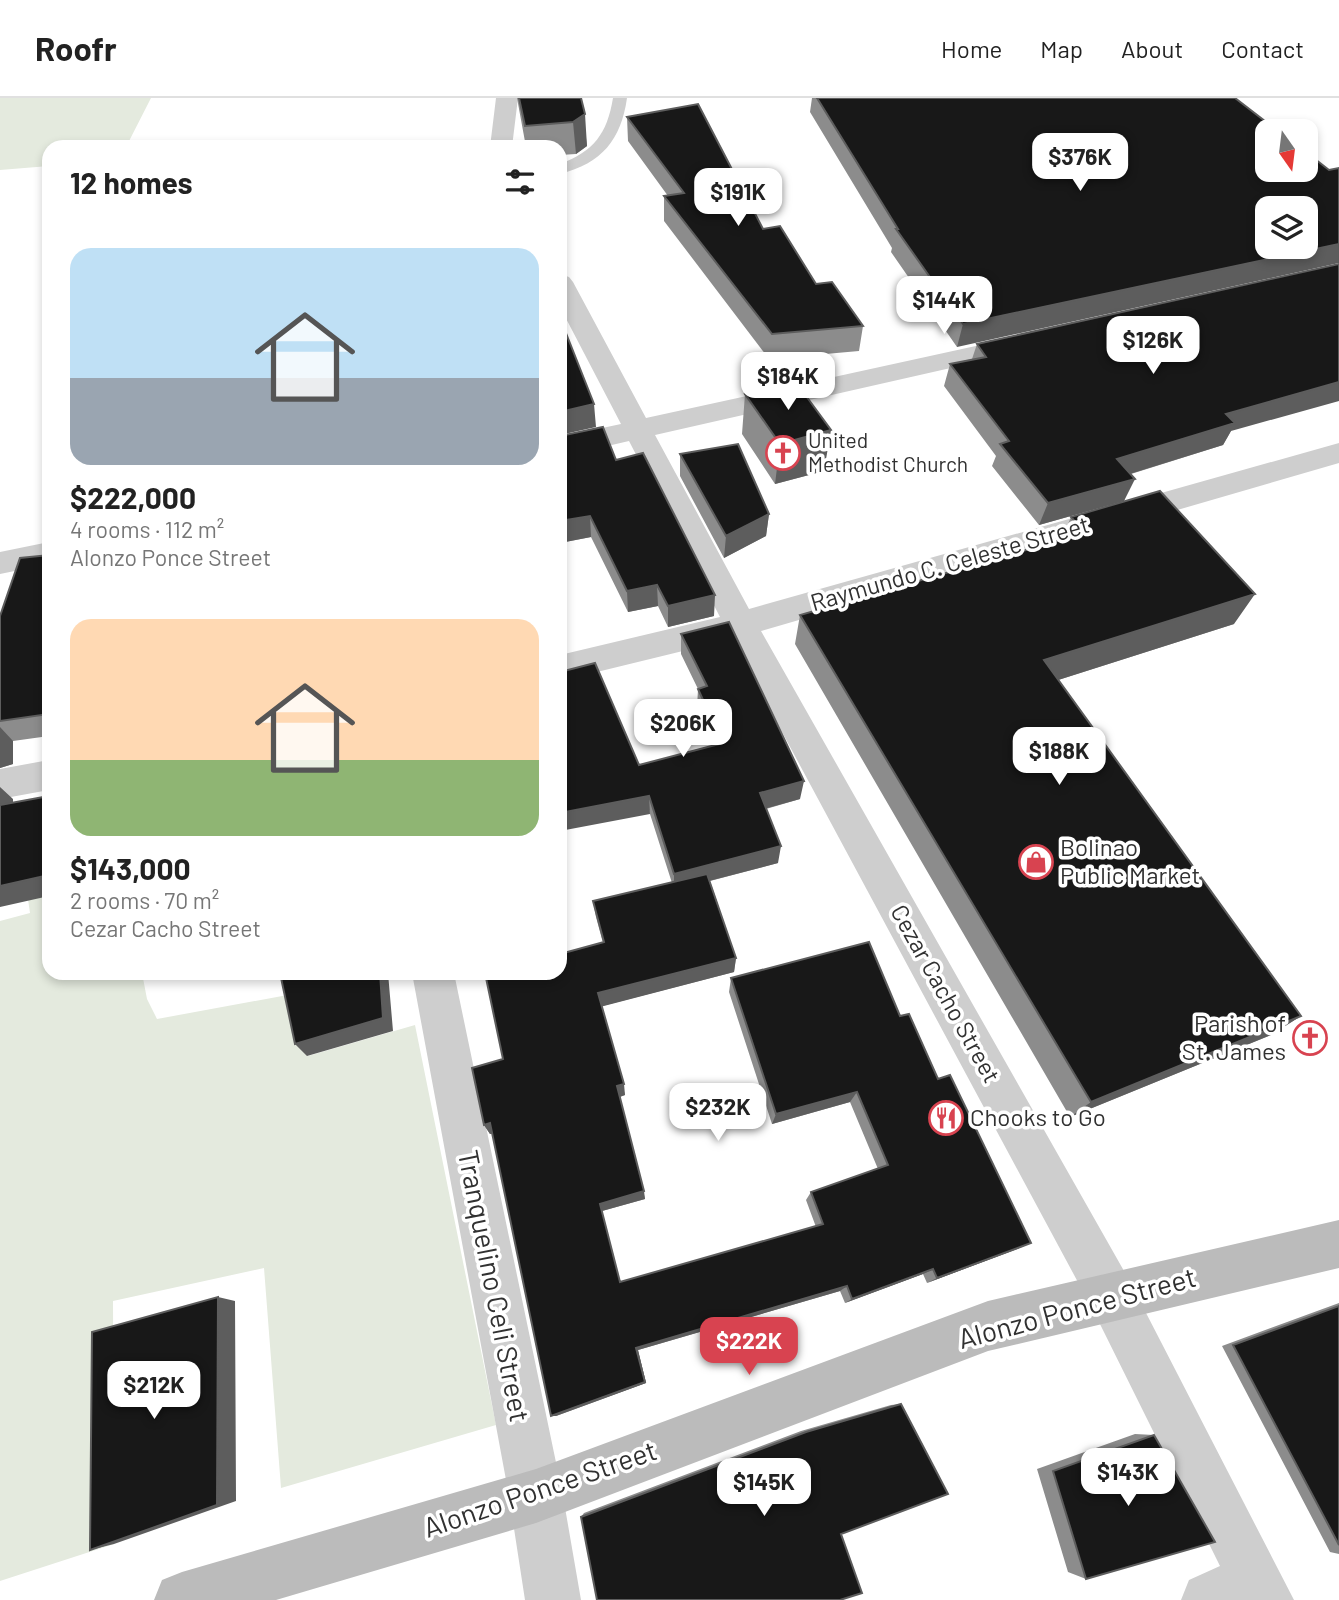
<!DOCTYPE html>
<html lang="en">
<head>
<meta charset="utf-8">
<style>
  :root { --surface:#fff; --page:#f2f2f2; --text:#222; --muted:#767676; --line:#e0e0e0; --accent:#d84350 }
  body { margin:0; font-family:Barlow,sans-serif; background:var(--page); color:var(--text); height:100vh; display:flex; flex-direction:column; font-size:26px; white-space:nowrap }
  * { box-sizing:border-box; margin:0 }
  p { font-size:23px; color:var(--muted) }
  .icon { flex:none; width:38px; height:38px; fill:none; stroke:currentColor; stroke-width:2; stroke-linecap:round; stroke-linejoin:round }
  .map { position:relative; flex:1; overflow:hidden }
  .details { position:absolute; left:42px; top:42px; width:525px; height:840px; display:flex; flex-direction:column; background:var(--surface); border-radius:21px; box-shadow:0 4px 10px #0003 }
  .details>* { flex:none }
  .needle { width:46px; rotate:166deg }
  .tools { position:absolute; left:1255px; top:21px; display:grid; gap:14px }
  .tools a { display:grid; place-items:center; width:63px; height:63px; border-radius:14px; background:var(--surface); box-shadow:0 4px 10px #0003; font-size:35px }
  .price { position:absolute; translate:-50% -60px; padding:0 16px; border-radius:14px; background:#fff; color:#222; font-size:23px; line-height:46px; filter:drop-shadow(0 2px 4px #0008) }
  .price::after { content:''; position:absolute; left:50%; top:42px; width:21px; height:16px; margin-left:-10px; background:inherit; clip-path:polygon(0 0,100% 0,50% 100%) }
  .price.active { background:var(--accent); color:#fff }
  ul { padding:0; list-style:none }
  li { display:grid; align-content:center; gap:14px; height:371px; padding:0 28px }
  li span { display:grid; place-items:center; height:217px; border-radius:21px; color:#555 }
  li>.icon { margin-inline-start:auto }
  span .icon { width:126px; height:126px; fill:#fffc; stroke-width:1 }
  li b { font-size:30px }
  h2 { display:flex; justify-content:space-between; align-items:center; height:84px; padding:0 28px; font-size:30px }
  header { display:flex; align-items:center; gap:42px; box-sizing:border-box; height:98px; padding:0 35px; background:var(--surface); border-bottom:2px solid var(--line) }
  header strong { font-size:33px }
  nav { display:flex; gap:38px; margin-inline-start:auto; font-size:24px }
  .map>svg:first-child { display:block }
  .green { fill:#e4eade }
  .lines { fill:none; stroke-linecap:round; stroke-linejoin:round }
  .lane { fill:#cecece; fill-rule:evenodd }
  .street { fill:#cecece; fill-rule:evenodd }
  .secondary { fill:#bbb; fill-rule:evenodd }
  .wall { fill:#8c8c8c }
  .shaded-wall { fill:#5d5d5d }
  .building { fill:#181818; stroke:#5d5d5d; stroke-width:2; fill-rule:evenodd }
  .labels { text-anchor:middle; stroke-width:7; stroke-linejoin:round; paint-order:stroke }
  .far-poi-label { font-size:21px; fill:#313131; stroke:#fff; text-anchor:start }
  .street-label { font-size:24px; fill:#313131; stroke:#fff }
  .poi-label { font-size:24px; fill:#313131; stroke:#fff; text-anchor:start }
  .near-street-label { font-size:28px; fill:#313131; stroke:#fff }
</style>
</head>
<body>
<header>
<strong>Roofr</strong>
<nav><a>Home</a><a>Map</a><a>About</a><a>Contact</a></nav>
</header>
<div class="map">
<svg width="1339" height="1502" viewBox="0 0 1339 1502">
  <rect width="100%" height="100%" fill="#fff"/>
  <path class="green" d="M0,0h151l-25,49h-77v19l-49,4z
    M49,763v112h93l5,26 10,20 136,-25 15,62 107,-31 81,400 -215,63 -17,-220 -151,33 1,243 -114,37v-660l30,-8 -7,-48z"/>
  <g class="lines">
    <path class="lane" d="M613,0h14c-6,42 -25,65 -67,76v-10c34,-13 47,-30 53,-66z"/>
    <path class="street" d="M496,0h22l-6,49h-22z
      M560,176l9,3 4,5 73,136 380,-83 9,2 4,6 -4,6 -9,2 -371,84 94,174 590,-166v20l-578,168 367,647 166,322h-113l8,-20 31,-14 -126,-254 -362,-673 -172,42v-26l160,-38 -91,-176 -69,16v-20l61,-13 -61,-117z
      M49,444v22l-49,10v-22z
      M49,662v30l-49,9v-30z
      M412,875h42l109,523 18,104h-56l-16,-104z"/>
    <path class="secondary" d="M1339,1122v48l-351,83 -452,172 -260,77h-122l8,-20 20,-8 354,-103 452,-168z"/>
  </g>
  <path class="wall" d="M517,0h64l6,48 -11,8 -16,1v-8h-34z
    M812,0h423l-278,249 -66,-95 1,-4 -82,-136z
    M627,19l136,112 53,55 47,42 -4,25 -90,8 -105,-138v-25h4l-40,-55z
    M977,246l254,87 -8,14 -92,29 -7,27 -85,24 -47,-59 4,-10 -52,-70 6,-22 22,-5z
    M745,296l79,77 -49,13 -33,-50z
    M560,338l56,24 98,156 -46,11 -10,-21 -30,6 -37,-75 -31,6z
    M680,356l89,60 -3,22 -42,22 -44,-82z
    M1071,419l163,107 -176,56 243,336 -30,19 -201,82 -275,-473 5,-29 261,-75z
    M49,457v181l-36,5v23l-13,4v-152z
    M681,536l119,165 -34,10 12,54 -68,18 26,77 -2,14 -132,34 23,89 -5,2 25,102 -43,12 18,71 196,-55 -10,-27 5,-8 67,-23 -28,-67 -78,22 -43,-132 2,-14 169,38 38,63 93,164 -14,6 -90,34 -4,-9 -78,29 -5,-12 -202,59 8,33 -90,33 -64,-282h-2l-6,-9 19,-66 100,-116 -7,-26 -3,-16 79,-18 -22,-69 -11,-49 75,-20 -17,-37 1,-19 -17,-35z
    M1339,1205v251l-9,-2 -108,-206z
    M901,1306l-320,113 3,-4 217,-82 90,-26z
    M1135,1336l19,1 -68,144 -18,-7 -31,-103z"/>
  <path class="shaded-wall" d="M585,16l2,32 -11,8 -3,-32z
    M1339,146v19l-382,84 6,-23z
    M1339,284v19l-108,30 -8,14 -116,36 10,-22 109,-45z
    M594,306l2,23 -36,8v-23z
    M831,332l-7,41 -49,13 5,-40z
    M1135,381l-11,22 -85,24 9,-22z
    M769,416l-3,22 -42,22 2,-22z
    M590,418l1,21 -31,6v-22z
    M657,487l1,21 -30,6 -1,-21z
    M1255,496l-21,30 -204,65 14,-29z
    M715,497l-1,21 -46,11v-21z
    M49,518v33l-5,-7z
    M0,629l13,14v23l-13,4z
    M804,683l-4,18 -43,12 3,-18z
    M0,689l13,12v25l-13,-12z
    M649,698l1,18 -90,17v-18z
    M781,748l-3,17 -104,27v-16z
    M49,777v21l-49,11v-21z
    M736,860l-2,14 -134,35 -2,-14z
    M380,875h8l5,58 -86,25 -12,-12z
    M1301,918l-30,19 -201,82 21,-15z
    M624,986l1,11 -6,2 -2,-11z
    M857,994l-7,10 -78,22 4,-10z
    M490,1025l6,10 -6,1 -6,-9z
    M644,1093l1,8 -43,12 20,76 -22,-83z
    M1031,1145l-14,6 -90,34 10,-5z
    M933,1171l-10,5 -78,29 7,-4z
    M847,1188l-7,5 -202,59 8,33 -90,33h-5l85,-68z
    M218,1199l17,4 1,200 -122,43 -24,6z"/>
  <path class="building" d="M519,0h62l4,16 -12,8 -48,4z
    M817,0h418l43,33h-11v39h39v-18l23,18 10,-2v76l-376,80 -67,-95h2zM1267,110h39v39h-39z
    M698,6l65,125 17,-3 36,58 16,-2 31,44 -91,8 -108,-138 20,-3 -57,-76z
    M1339,166v118l-113,32 9,9 -118,36 18,20 -87,24 -48,-59 9,-3 -59,-77 36,-7 -9,-13z
    M560,220l34,86 -34,8z
    M795,283l36,49 -51,14 -35,-50z
    M603,329l13,33 27,-7 72,142 -47,11 -11,-21 -30,6 -37,-75 -30,5v-85z
    M738,346l31,70 -43,22 -46,-82z
    M1160,393l95,103 -211,66 257,356 -210,86 -291,-487 285,-82 -14,-16z
    M49,457v61l-5,26 5,-1v73l-49,7v-105l20,-58z
    M729,524l75,159 -44,12 21,53 -107,28 -25,-78 -89,17v-141l35,-9 44,102 84,-22 -25,-54 9,-3 -26,-52z
    M49,698v79l-49,11v-81z
    M707,776l29,84 -138,35 26,91 -7,2 27,105 -44,13 20,78 203,-58 -12,-32 77,-27 -31,-73 -81,22 -45,-136 138,-36 31,74 9,-2 29,65 12,-4 81,168 -94,35 -4,-9 -81,30 -5,-13 -211,62 9,34 -94,34 -61,-293 -6,2 -12,-57 31,-9 -18,-86h75v-19l44,-12 -11,-41z
    M280,875h100l3,45 -88,26z
    M218,1199l-1,208 -127,45 2,-218z
    M1339,1208v239l-106,-200z
    M901,1306l47,90 -107,40 21,59 -22,7h-243l-16,-83 225,-85z
    M1154,1337l61,107 -129,37 -33,-108z"/>
  <defs>
    <g id="church-ring" transform="scale(1.75)"><circle r="9.5" fill="#fff" stroke="#d84350" stroke-width="1.5"/><path d="M-1.2-6h2.4v3.5h3.3v2.4h-3.3V6h-2.4V-.1h-3.3v-2.4h3.3Z" fill="#d84350"/></g>
    <g id="shop-ring" transform="scale(1.75)"><circle r="9.5" fill="#fff" stroke="#d84350" stroke-width="1.5"/><path d="M-5-2.5h2.3a2.7 3.5 0 0 1 5.4 0H5L5.5 6h-11ZM-1.5-2.5h3a1.5 2.3 0 0 0-3 0Z" fill="#d84350"/></g>
    <g id="restaurant-ring" transform="scale(1.75)"><circle r="9.5" fill="#fff" stroke="#d84350" stroke-width="1.5"/><path d="M-5-6h1v4h1v-4h1v4h1v-4h1v5L-1.5 .5V6h-2V.5L-5-1ZM5-6V6H3V1.5H1.5Q1.5-4 5-6Z" fill="#d84350"/></g>
  </defs>
  <g fill-rule="evenodd">
    <use href="#church-ring" x="783" y="355"/>
    <use href="#shop-ring" x="1036" y="764"/>
    <use href="#church-ring" x="1310" y="940"/>
    <use href="#restaurant-ring" x="946" y="1020"/>
  </g>
  <g class="labels">
    <g class="far-poi-label">
      <text x="808" y="350">United<tspan x="808" dy="24">Methodist Church</tspan></text>
    </g>
    <g class="street-label">
      <text transform="translate(950 466) rotate(-16)" y="8">Raymundo C. Celeste Street</text>
      <text transform="translate(945 896) rotate(61)" y="8">Cezar Cacho Street</text>
    </g>
    <g class="poi-label">
      <text x="1060" y="758">Bolinao<tspan x="1060" dy="28">Public Market</tspan></text>
      <text x="1286" y="934" text-anchor="end">Parish of<tspan x="1286" dy="28">St. James</tspan></text>
      <text x="970" y="1028">Chooks to Go</text>
    </g>
    <g class="near-street-label">
      <text transform="translate(494 1188) rotate(79)" y="10">Tranquelino Celi Street</text>
      <text transform="translate(1077 1210) rotate(-15)" y="10">Alonzo Ponce Street</text>
      <text transform="translate(540 1391) rotate(-19)" y="10">Alonzo Ponce Street</text>
    </g>
  </g>
</svg>
<div class="tools">
<a><svg class="needle" viewBox="-14 -14 28 28"><path d="M0-13l5 13h-10z" fill="#e53935"/><path d="M0 13l5-13h-10z" fill="#767676"/></svg></a>
<a><svg class="icon" aria-label="layers" viewBox="0 0 24 24"><path d="M12 4l9 5-9 5-9-5zM3 14l9 5 9-5"/></svg></a>
</div>
<b class="price" style="left:1080px;top:95px">$376K</b>
<b class="price" style="left:738px;top:130px">$191K</b>
<b class="price" style="left:944px;top:238px">$144K</b>
<b class="price" style="left:1153px;top:278px">$126K</b>
<b class="price" style="left:788px;top:314px">$184K</b>
<b class="price" style="left:683px;top:661px">$206K</b>
<b class="price" style="left:1059px;top:689px">$188K</b>
<b class="price" style="left:718px;top:1045px">$232K</b>
<b class="price active" style="left:749px;top:1279px">$222K</b>
<b class="price" style="left:154px;top:1323px">$212K</b>
<b class="price" style="left:1128px;top:1410px">$143K</b>
<b class="price" style="left:764px;top:1420px">$145K</b>
<section class="details">
<h2>12 homes<svg class="icon" aria-label="filters" viewBox="0 0 24 24"><path d="M4 7h16M4 17h16"/><circle cx="9" cy="7" r="2"/><circle cx="15" cy="17" r="2"/></svg></h2>
<ul>
<li><span style="background:linear-gradient(#bfe0f5 60%,#9aa5b1 0)"><svg class="icon" aria-label="home" viewBox="0 0 24 24"><path d="M3 11l9-7 9 7M6 9v11h12V9"/></svg></span><div><b>$222,000</b><p>4 rooms · 112 m²</p><p>Alonzo Ponce Street</p></div></li>
<li><span style="background:linear-gradient(#ffd9b3 65%,#8fb573 0)"><svg class="icon" aria-label="home" viewBox="0 0 24 24"><path d="M3 11l9-7 9 7M6 9v11h12V9"/></svg></span><div><b>$143,000</b><p>2 rooms · 70 m²</p><p>Cezar Cacho Street</p></div></li>
</ul>
</section>
</div>
</body>
</html>
